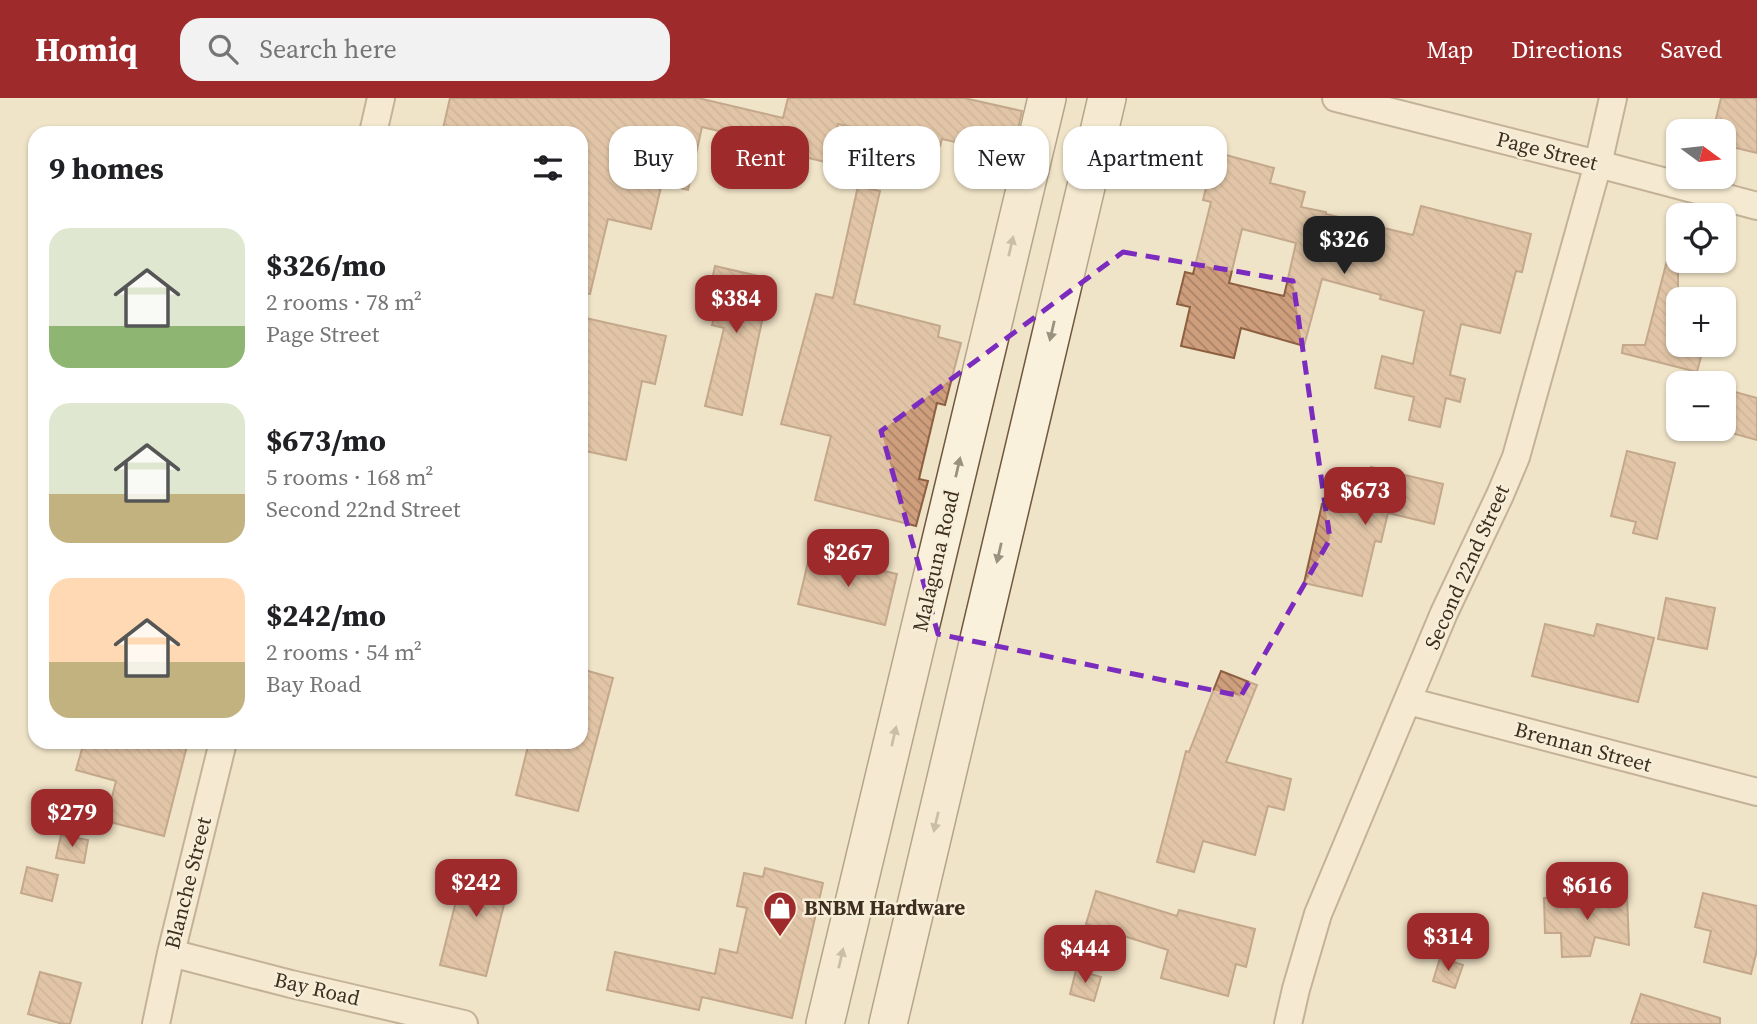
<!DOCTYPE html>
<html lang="en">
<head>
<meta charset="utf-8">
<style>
  :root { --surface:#fff; --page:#f2f2f2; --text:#202124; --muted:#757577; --accent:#9e2a2b }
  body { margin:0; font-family:"Source Serif 4",serif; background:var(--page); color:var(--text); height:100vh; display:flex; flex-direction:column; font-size:26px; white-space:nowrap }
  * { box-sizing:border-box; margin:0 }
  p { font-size:23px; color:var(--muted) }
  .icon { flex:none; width:38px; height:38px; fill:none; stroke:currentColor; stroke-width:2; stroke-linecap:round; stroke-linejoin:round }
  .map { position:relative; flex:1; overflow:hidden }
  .sheet { position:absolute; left:28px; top:28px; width:560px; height:623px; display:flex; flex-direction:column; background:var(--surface); border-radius:21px; box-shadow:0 2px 5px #0004 }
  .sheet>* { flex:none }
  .hud { position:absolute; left:609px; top:28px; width:665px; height:63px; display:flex; gap:14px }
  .needle { width:46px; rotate:105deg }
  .buttons { position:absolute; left:1666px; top:21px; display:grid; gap:14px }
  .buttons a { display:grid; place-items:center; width:70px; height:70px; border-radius:14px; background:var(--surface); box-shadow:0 2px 5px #0004; font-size:35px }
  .price { position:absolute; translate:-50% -60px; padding:0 16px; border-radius:14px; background:var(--accent); color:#fff; font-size:23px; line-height:46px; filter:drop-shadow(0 2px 4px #0008) }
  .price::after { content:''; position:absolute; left:50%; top:42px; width:21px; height:16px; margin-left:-10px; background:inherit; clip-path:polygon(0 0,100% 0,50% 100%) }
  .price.on { background:#222; color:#fff }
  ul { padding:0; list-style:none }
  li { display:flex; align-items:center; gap:21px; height:175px; padding:0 21px }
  li span { display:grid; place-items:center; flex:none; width:196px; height:140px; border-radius:21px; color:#555 }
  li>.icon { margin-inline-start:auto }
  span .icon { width:84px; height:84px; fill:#fffc; stroke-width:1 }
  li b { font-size:30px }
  h2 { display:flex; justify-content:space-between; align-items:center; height:84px; padding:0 21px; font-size:30px }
  .pill { padding:0 24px; border-radius:21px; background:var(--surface); box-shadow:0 2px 5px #0004; font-size:24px; line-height:63px }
  .pill.on { background:var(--accent); color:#fff }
  header { display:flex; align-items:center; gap:42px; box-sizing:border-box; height:98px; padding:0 35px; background:var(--accent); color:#fff }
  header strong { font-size:33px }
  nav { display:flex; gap:38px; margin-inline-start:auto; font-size:24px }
  .search { width:490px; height:63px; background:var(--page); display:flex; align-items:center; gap:18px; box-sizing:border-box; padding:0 24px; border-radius:21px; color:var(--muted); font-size:26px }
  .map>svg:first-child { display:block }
  .building { fill:url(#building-back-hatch); stroke:#8d5f41; stroke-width:2; fill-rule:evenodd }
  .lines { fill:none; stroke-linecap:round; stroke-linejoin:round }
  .street-casing { stroke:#8d765c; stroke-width:30 }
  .secondary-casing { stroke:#6f573f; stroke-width:40 }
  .street { stroke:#faf1dc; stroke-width:26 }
  .secondary { stroke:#faf1dc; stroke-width:37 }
  .oneway { fill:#9c907e }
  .marked { fill:none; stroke:#7b2cbf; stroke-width:5; stroke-dasharray:14 9; stroke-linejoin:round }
  .labels { text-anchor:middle; stroke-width:5; stroke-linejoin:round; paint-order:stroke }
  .street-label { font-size:21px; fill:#3d2e20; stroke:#f7eed8 }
  .poi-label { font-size:21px; font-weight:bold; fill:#3d2e20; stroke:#f7eed8; text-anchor:start }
</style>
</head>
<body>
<header>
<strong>Homiq</strong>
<div class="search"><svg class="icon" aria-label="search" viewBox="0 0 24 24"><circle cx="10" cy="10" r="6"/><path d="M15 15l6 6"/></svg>Search here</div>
<nav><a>Map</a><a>Directions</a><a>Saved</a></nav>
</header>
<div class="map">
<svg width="1757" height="926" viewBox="0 0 1757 926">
  <defs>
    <pattern id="building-back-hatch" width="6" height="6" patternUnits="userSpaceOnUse" patternTransform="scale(1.75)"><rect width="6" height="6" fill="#cf9f7d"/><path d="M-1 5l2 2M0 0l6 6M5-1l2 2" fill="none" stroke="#a98266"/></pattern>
  </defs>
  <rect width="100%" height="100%" fill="#f0e4c8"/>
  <path class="building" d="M450,0h248l85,20 5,-20h176l58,13 -10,44 -70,-16 -2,7 -102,-22 -9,39 -53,-13 1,-5 -75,-18 -14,63 -26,-7 -11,46 -43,-10 -18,75 -9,-1v-160h-139z
    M1721,0h36v55l-25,-6 2,-8 -10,-2v-6h-11z
    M1215,54l59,16 -4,15 35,9 -4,15 25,5v2l87,21 8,-29 110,28 -9,38 -6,-1 -16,62 -39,-9 -11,51 15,4 -5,23 -14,-4 -6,29 -31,-7 5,-23 -39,-9 7,-32 31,8 11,-53 -44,-12 1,-4 -59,-16 -18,67 -63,-18 -7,30 -53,-12 9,-39 -13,-3 8,-32 8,2 18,-72 -8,-2zM1242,131l54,14 -12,53 -55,-13z
    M858,88l22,5 -26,113 86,22 -2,11 23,6 -16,62 -8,-2 -18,76 9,2 -12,45 -101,-26 16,-64 -50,-12 35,-130 17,4z
    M1670,151l8,1v95h26l-7,27 -75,-19 1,-8h22z
    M715,168l56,13 -29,136 -37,-9 19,-78 -12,-3 7,-28 -10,-2z
    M581,219l85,19 -11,48 -13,-3 -16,79 -45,-10z
    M1724,291l33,9v42l-33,-9z
    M1627,353l48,12 -18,76 -24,-6 3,-11 -25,-6z
    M1371,369l72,17 -9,40 -46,-11 -7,29 -6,-1 -13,55 -58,-13 18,-79 22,5 7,-30 17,4z
    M810,456l87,20 -12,51 -87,-21z
    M1666,500l49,10 -8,41 -49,-10z
    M1545,526l49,12 3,-12 57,14 -16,64 -106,-26z
    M581,571l32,9 -35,133 -62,-16 13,-53h52z
    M1221,573l36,14 -31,77 65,17 -7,31 -16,-4 -13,49 -52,-14 -9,31 -37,-10 29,-111 3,1z
    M84,644h18l23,6 1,-6h62l-24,94 -58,-15 10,-40 -40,-11z
    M61,737l27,5 -4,23 -28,-5z
    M466,763l46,12 -26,103 -46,-11z
    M27,769l31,8 -6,26 -31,-8z
    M765,770l58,15 -31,135 -90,-21 -3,13 -92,-20 8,-38 100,22 5,-25 17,4 10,-45 -10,-2 7,-33 19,4z
    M1096,793l81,25 2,-6 76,19 -9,38 -10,-3 -8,32 -67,-18 7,-28 -82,-26z
    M1703,795l54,13v44l-6,24 -47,-12 7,-31 -16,-4z
    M1586,798h41l2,49 -34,-8 -5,19 -28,1 -1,-24h-16l-1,-35z
    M1440,860l23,7 -8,23 -22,-7z
    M1076,872l25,7 -7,24 -24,-7z
    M40,874l41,11 -11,41h-7l-35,-10z
    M1641,896l79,24v6h-89z"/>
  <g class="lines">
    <g class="street-casing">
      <path id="street" d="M1336,0l262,66 159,42
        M373,35l8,-35
        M1408,603l349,91
        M171,855l120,31 173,40
        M156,926l15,-71 52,-211
        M1288,926l8,-35 22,-75 126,-301 56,-118 16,-38 82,-293 15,-66"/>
    </g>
    <g class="secondary-casing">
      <path id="secondary" d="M825,926l222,-926
        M888,926l219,-926"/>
    </g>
    <use href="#street" class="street"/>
    <use href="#secondary" class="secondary"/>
  </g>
  <defs><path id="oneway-solid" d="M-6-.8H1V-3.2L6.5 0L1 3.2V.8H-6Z" transform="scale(1.75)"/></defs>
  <g class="oneway">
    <use href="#oneway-solid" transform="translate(1011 148) rotate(-77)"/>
    <use href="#oneway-solid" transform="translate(1052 233) rotate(103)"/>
    <use href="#oneway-solid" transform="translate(958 369) rotate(-77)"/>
    <use href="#oneway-solid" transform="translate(999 455) rotate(103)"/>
    <use href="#oneway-solid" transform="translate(894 638) rotate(-77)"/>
    <use href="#oneway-solid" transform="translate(936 724) rotate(103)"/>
    <use href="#oneway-solid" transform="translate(841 860) rotate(-77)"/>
  </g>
  <path d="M0 0H1757V926H0ZM1123,154l170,29 37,258 -89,157 -303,-62 -57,-203z" fill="#f0e4c8" fill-opacity=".55" fill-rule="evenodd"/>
  <path class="marked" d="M1123,154l170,29 37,258 -89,157 -303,-62 -57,-203z"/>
  <defs>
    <g id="shop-pin" transform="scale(1.75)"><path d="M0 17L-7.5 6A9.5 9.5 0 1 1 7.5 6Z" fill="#9e2a2b" stroke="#f7eed8"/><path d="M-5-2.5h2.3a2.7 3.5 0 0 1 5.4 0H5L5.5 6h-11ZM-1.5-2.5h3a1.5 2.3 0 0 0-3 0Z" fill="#fff"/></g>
  </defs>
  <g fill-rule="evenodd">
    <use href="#shop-pin" x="780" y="810"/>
  </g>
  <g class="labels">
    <g class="street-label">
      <text transform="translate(1547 53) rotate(14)" y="7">Page Street</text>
      <text transform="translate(936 463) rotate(-77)" y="7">Malaguna Road</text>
      <text transform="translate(1467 469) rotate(-66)" y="7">Second 22nd Street</text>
      <text transform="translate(1583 649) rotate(15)" y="7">Brennan Street</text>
      <text transform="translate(188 785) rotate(-76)" y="7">Blanche Street</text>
      <text transform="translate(317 891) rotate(13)" y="7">Bay Road</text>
    </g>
    <g class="poi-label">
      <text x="804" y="817">BNBM Hardware</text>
    </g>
  </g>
</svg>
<div class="buttons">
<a><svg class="needle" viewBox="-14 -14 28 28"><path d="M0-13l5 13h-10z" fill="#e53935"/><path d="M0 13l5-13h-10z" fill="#757577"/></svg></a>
<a><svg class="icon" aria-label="locate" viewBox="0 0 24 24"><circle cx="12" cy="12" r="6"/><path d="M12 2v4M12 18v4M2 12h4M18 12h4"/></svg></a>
<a>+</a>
<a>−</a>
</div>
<b class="price on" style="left:1344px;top:178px">$326</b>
<b class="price" style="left:736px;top:237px">$384</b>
<b class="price" style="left:1365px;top:429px">$673</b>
<b class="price" style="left:848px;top:491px">$267</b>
<b class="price" style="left:72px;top:751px">$279</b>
<b class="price" style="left:476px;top:821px">$242</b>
<b class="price" style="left:1587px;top:824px">$616</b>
<b class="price" style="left:1448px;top:875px">$314</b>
<b class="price" style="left:1085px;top:887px">$444</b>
<div class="hud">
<a class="pill">Buy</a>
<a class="pill on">Rent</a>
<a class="pill">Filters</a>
<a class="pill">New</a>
<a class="pill">Apartment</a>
</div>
<section class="sheet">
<h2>9 homes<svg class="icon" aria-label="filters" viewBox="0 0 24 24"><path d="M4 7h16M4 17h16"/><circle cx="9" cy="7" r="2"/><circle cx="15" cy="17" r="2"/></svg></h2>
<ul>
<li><span style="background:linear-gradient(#dfe7d0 70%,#8fb573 0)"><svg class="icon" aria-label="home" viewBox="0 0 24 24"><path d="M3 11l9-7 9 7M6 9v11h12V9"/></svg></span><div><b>$326/mo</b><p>2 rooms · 78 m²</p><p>Page Street</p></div></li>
<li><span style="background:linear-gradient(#dfe7d0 65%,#c2b280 0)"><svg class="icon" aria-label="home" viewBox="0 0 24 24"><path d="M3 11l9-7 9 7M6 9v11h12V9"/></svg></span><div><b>$673/mo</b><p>5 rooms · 168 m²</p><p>Second 22nd Street</p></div></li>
<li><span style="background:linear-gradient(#ffd9b3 60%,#c2b280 0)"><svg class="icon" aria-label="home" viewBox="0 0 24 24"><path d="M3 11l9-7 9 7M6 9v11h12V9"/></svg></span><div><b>$242/mo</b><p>2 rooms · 54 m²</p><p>Bay Road</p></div></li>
</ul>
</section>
</div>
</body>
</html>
